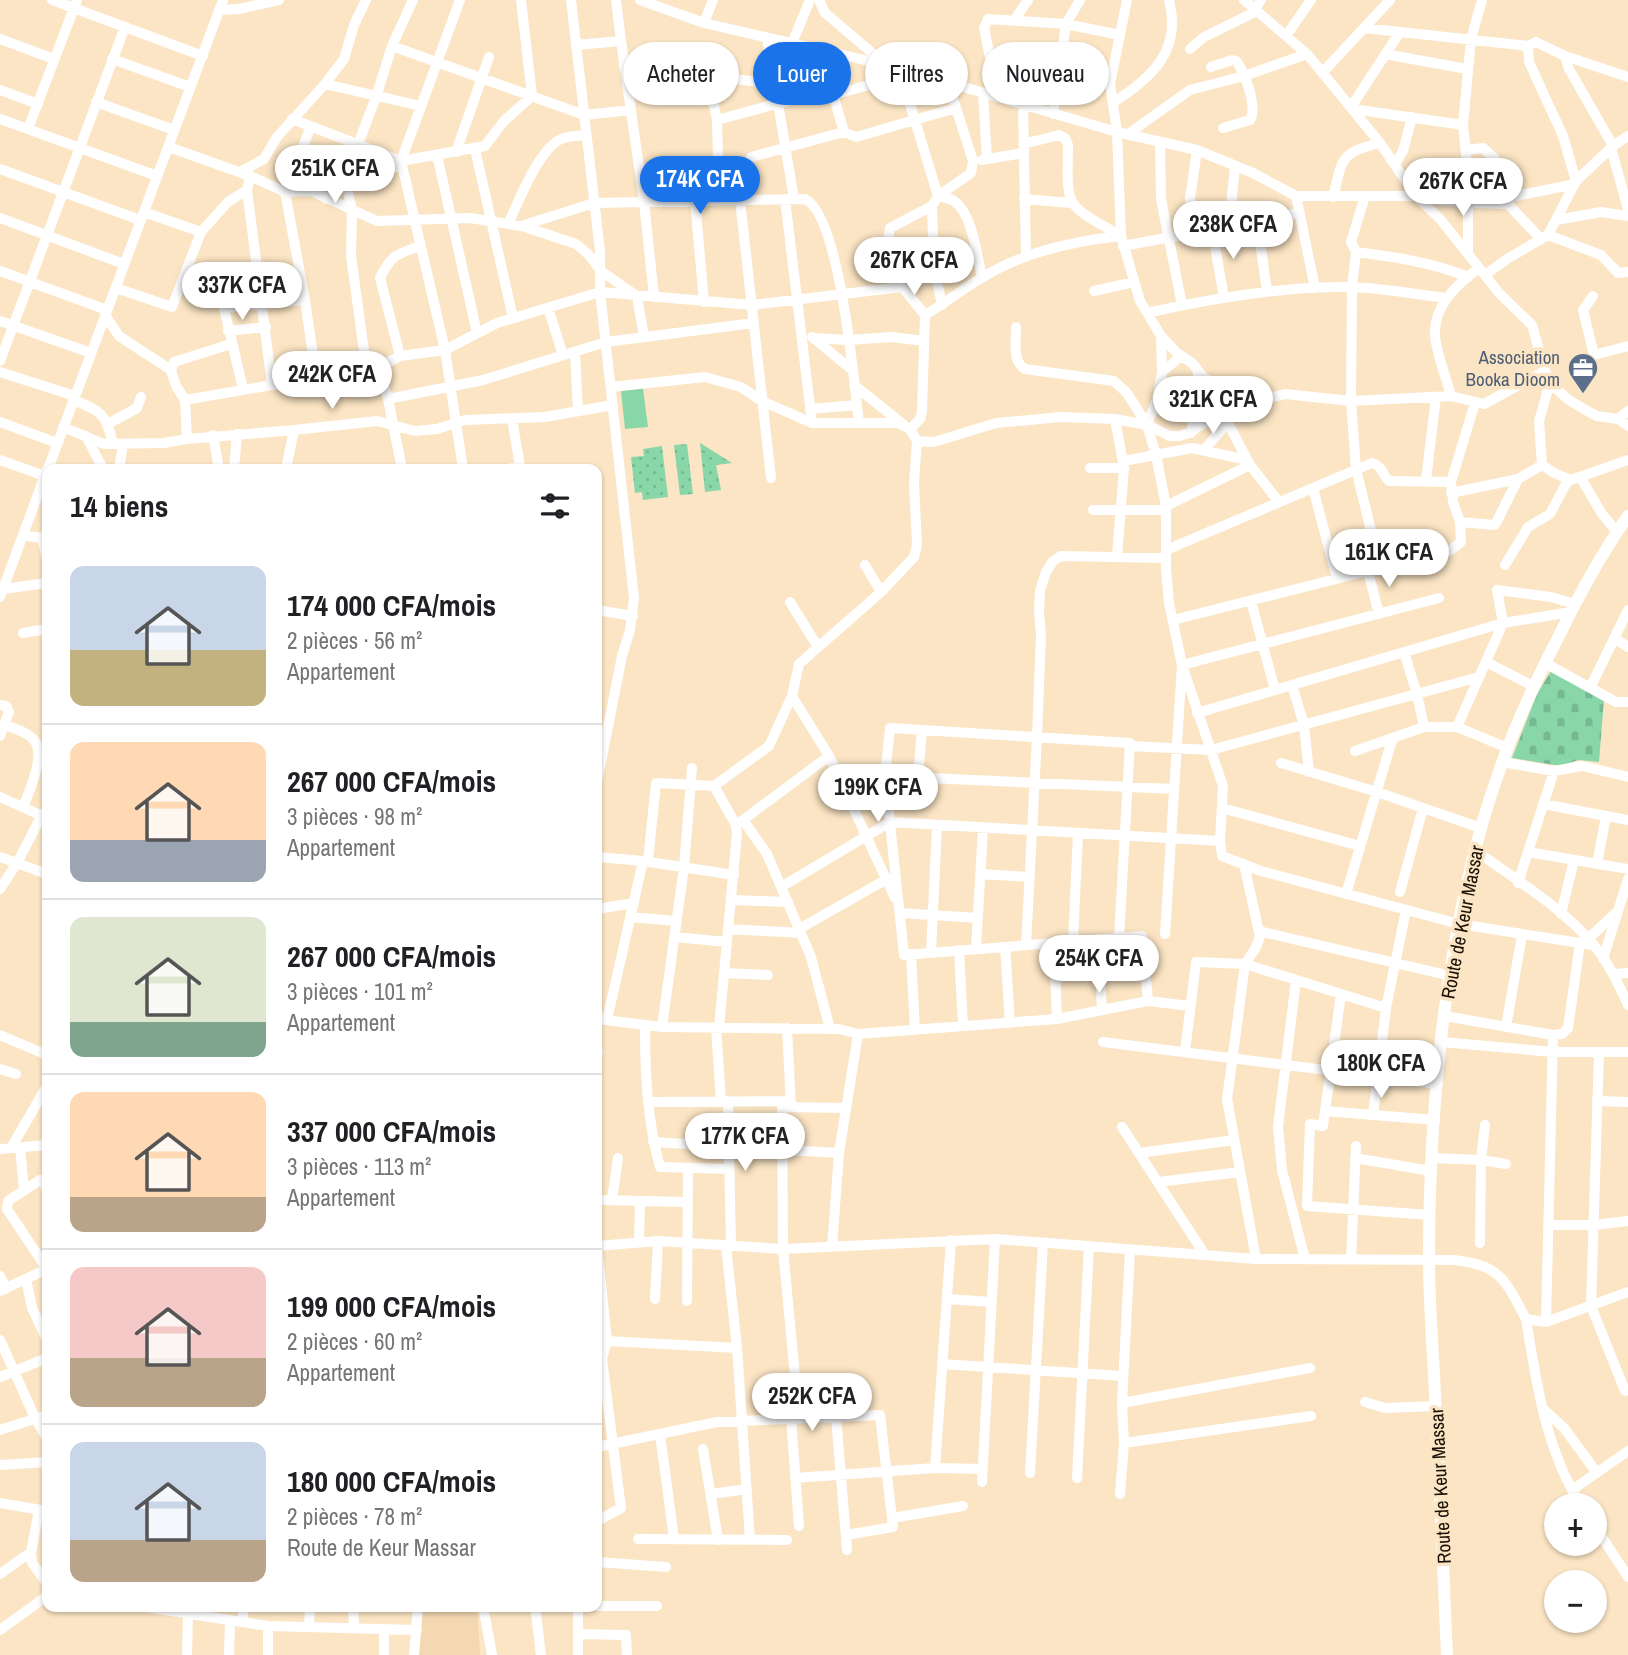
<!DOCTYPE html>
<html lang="fr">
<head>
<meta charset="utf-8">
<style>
  :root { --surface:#fff; --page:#f2f2f2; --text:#202124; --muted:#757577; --line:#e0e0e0; --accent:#1a73e8 }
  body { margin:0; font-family:"Archivo Narrow",sans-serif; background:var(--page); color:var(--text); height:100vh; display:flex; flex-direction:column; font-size:26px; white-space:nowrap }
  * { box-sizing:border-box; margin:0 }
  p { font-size:23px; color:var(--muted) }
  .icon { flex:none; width:38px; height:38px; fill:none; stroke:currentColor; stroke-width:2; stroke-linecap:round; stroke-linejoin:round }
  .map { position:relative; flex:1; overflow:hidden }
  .drawer { position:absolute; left:42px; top:464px; width:560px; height:1148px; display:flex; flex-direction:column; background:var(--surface); border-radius:14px; box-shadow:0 2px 5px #0004 }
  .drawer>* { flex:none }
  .guide { position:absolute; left:623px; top:42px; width:665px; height:63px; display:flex; gap:14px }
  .buttons { position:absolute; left:1544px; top:1493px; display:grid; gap:14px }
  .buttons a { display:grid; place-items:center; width:63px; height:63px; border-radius:50%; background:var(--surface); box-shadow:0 2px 5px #0004; font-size:35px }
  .price { position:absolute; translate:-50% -60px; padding:0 16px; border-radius:24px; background:#fff; color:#222; font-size:23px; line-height:46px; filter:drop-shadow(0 2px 4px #0008) }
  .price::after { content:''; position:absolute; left:50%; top:42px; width:21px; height:16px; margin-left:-10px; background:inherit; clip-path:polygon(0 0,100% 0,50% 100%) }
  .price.selected { background:var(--accent); color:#fff }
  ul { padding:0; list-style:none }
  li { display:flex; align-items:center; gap:21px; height:175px; padding:0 28px }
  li+li { border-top:2px solid var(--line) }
  li span { display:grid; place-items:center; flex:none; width:196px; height:140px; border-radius:14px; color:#555 }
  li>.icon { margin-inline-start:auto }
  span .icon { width:84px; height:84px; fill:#fffc; stroke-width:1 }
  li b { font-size:30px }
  h2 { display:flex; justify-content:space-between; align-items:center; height:84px; padding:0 28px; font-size:30px }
  .chip { padding:0 24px; border-radius:32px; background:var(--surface); box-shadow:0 2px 5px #0004; font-size:24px; line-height:63px }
  .chip.selected { background:var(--accent); color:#fff }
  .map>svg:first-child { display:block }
  .built { fill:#f3d8b2 }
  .grass { fill:#89d7a9 }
  .cemetery { fill:url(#cemetery-stones) }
  .park { fill:url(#park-dots) }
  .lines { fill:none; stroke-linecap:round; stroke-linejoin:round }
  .minor { stroke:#fff; stroke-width:10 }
  .major { stroke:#fff; stroke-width:12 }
  .labels { text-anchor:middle; stroke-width:7; stroke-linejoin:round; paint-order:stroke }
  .service-label { font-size:19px; fill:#4e5e75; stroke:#fbe5c4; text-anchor:end }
  .street-label { font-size:19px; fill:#191106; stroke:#fbe5c4 }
</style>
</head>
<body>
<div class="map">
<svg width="1628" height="1655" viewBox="0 0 1628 1655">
  <defs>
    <pattern id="cemetery-stones" width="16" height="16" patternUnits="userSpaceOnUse" patternTransform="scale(1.75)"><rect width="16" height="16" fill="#89d7a9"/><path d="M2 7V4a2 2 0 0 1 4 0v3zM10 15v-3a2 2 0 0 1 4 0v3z" fill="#76b890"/></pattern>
    <pattern id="park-dots" width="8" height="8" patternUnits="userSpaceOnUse" patternTransform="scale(1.75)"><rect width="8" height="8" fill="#89d7a9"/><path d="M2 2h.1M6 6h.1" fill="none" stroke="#76b890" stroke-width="1.8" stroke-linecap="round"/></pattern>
  </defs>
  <rect width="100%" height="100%" fill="#fbe5c4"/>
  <path class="built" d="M423,1607h54l3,48h-61z"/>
  <path class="grass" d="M643,388l5,39 -23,2 -4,-38z"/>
  <path class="cemetery" d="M1551,671l53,28 -5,63 -21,-2 -17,6 -49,-8 25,-64z"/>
  <path class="park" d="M700,443l32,20 -16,2 5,25 -16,2z
    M687,444l6,50 -13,1 -6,-50z
    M662,446l6,51 -25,3 -1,-8 -7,1 -4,-36 13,-1 -1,-7z"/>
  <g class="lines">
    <path class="minor" d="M52,0l151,56
      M460,0l-59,161 44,189 18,119
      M571,0l29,251v41l34,306 -4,32 -8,26 -25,126
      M640,0l64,23 195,45 218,64 80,18 56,23 43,23h120
      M819,0l6,13 58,49
      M1244,0l63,54 73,89 36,53 24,23 59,74 33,32 13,46 9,16 15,13 20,12 8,4 21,3 10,7
      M1255,9l6,-9
      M220,10l19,-1 40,-9
      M1015,19l13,-19
      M704,23l9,-23
      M1364,28l164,18
      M1286,36l25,-36
      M767,38l27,161
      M0,39l54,20
      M621,41l23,161 10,95
      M792,43l18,-43
      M576,45l45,-4 -5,-41
      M392,46l192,69 47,-5
      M1190,49l14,-12 53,-26
      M820,50l24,82 12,5 100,-29
      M1385,54l82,15
      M1565,56l4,13 44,77
      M112,59l78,28
      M624,65l150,19
      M1211,67l21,-7 4,1c9,11 22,47 14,59l-27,8
      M1060,69l50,15
      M1323,72l67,-72
      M707,75l10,45 2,81
      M325,84l96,22
      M0,90l38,14
      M983,93l4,66
      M833,95l68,-19
      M998,97l-14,-69 4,-9 78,5 14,-24
      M96,102l78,28
      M1114,102c39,-25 68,-52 55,-102
      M1023,105l3,152
      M1351,107l49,-75
      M1353,109l110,16 8,-86 11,-39
      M1053,114l13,-90 54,11
      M0,119l157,57
      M292,119l109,42 84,-15 19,-25 28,-25 -11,-96
      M717,120l114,-31
      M1463,125l8,78
      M311,126l-26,66 20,108 12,84
      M28,129l49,-129
      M1128,134l62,-44 54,-14 63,-22
      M1160,142l1,57 21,106
      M1023,144l36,-9 6,3 3,7c-1,65 -4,58 53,91l19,65 21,35 1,36 -5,27 -10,26 9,30 10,51v63l3,34 13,62 41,121 -3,55 2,15 39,15 198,53 134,21
      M169,147l81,29 35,16 26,-1 66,30 93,-3 51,8 73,-23 211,-4c35,16 49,184 54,224
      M1611,148l17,61
      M475,149l38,169
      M1466,150l17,-2 11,10
      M456,152l33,-95
      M300,153l49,17
      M437,155l40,178
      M751,157l93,-25
      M982,160l41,-7
      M1395,164l8,-13 9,-34
      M0,169l140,51
      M240,172l24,-13 13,-22 48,-53 19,-25 10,-34 12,-25
      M250,176l-3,14 25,195
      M1576,181l-13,-45 -34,-74 -1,-16 8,-4 29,14 63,21
      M938,196l33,-23 2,-12 -25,-78
      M938,196c5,1 12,3 16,5 19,13 23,56 28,76
      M1296,196l19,92
      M1365,196l-14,46 5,10 -4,35 -1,114 5,68 24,99
      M1333,197c10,-39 6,-44 47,-54
      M1420,198l51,5 37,1 33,35
      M327,199l18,-20 57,-13
      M785,199l27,224
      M1024,199l47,4
      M740,200l31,278
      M695,201l9,101
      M1468,203v51
      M1508,204l3,-7 64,-13
      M932,206l2,61 8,38
      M144,212l57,20 27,-30 19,-12
      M0,218l124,46
      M1556,220l45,-8 27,4
      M1257,221l10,70
      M508,224c11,-23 29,-71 51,-84 7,-4 19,-4 27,-5
      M522,226l54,18 13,11 12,16 36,25 7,41
      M1229,226l6,-60
      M1212,229l12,69
      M1195,232l-5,-33 7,-49
      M1548,235l53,20 17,18 10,-1
      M1123,246l176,-33
      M1356,252c39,5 75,10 112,25
      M0,271l107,39
      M1485,275l22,-16 41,-24 28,-54 37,-35 15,-10
      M902,287l23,28
      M116,288l56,19 29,-75
      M1094,291l40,-9
      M1593,296l-10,14 11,45 34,-9
      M548,308l15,47
      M1147,313c66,-15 135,-27 203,-26 32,1 64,7 96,11
      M105,315l14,21 52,34 5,16 9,14 2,39 107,-9 83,-9 38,10 22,-2 28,-9 80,-3 68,-12
      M0,321l91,32
      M1016,327c0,15 -4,34 9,42l89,12 13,12 20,32
      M228,331l38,-4
      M1161,336l16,17 15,10 13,16 45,86 29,37
      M812,337l40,33
      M814,338l35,2 42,-3 33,4
      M575,352l3,59
      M400,356l-20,-78c11,-23 17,-24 40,-32
      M0,361l125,-334
      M378,368l10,31 14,70
      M171,370l3,-8 57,-18
      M0,372l75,24
      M1162,372l19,-16
      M367,373l-16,-117 1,-46 -7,-31 31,-82 16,-51 21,-46
      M1205,379l57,21
      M1550,382l-11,39 3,44 12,8 17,7 57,-20
      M854,385l50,40
      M611,387l94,-10 36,10 21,14 50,22h86l12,6 7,12 -3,42 3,62 -3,12 -33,35 -82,72 -7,32 -23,50 -55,40 -58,-3 -8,78
      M243,389l-19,-81 81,-8
      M1451,396c-5,-19 -14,-41 -16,-60 -2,-30 22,-52 44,-68
      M388,399l95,-19 123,-38 148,-19
      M73,400c29,11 33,14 40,44
      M185,400l87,-15 68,-3 27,-9 33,-17 45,-6 52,-27 103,-31 152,13 150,-18c-12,-21 -17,-35 -12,-59l42,-22 6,-10 -39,-128
      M810,409l47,-4
      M1115,419l9,49 -7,88
      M1618,419l10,-8
      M0,422l57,21
      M108,424l29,-16 4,-11
      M63,427l41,17 60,-1 23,-4
      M910,429l10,-10 2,-7 3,-97c19,-11 36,-25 55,-36 40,-26 94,-38 141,-43l-4,-104 -7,-48 17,-84
      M1191,433l5,-26 2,-37
      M213,435l6,34
      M86,436l17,33
      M917,441l17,1 62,-19 65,-6 54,2 32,6 23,11h10l11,-4 13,-9 58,-23 23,-6 66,7 100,-5 33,8 61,-33
      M1204,450l24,-28
      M0,460l45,16
      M1124,461l68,-13 55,12
      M1090,468h34
      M48,469l175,-469
      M119,469l4,-24
      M234,469l3,-35
      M286,469l8,-39
      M508,469l12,-3 -8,-47
      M1581,478l21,36 15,18
      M1426,480l10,-83
      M1313,488l24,91
      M1451,493l67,-14
      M1166,506l84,-41
      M1093,510h73
      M1460,522l35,3 23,-46 24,-14
      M24,536l23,2
      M42,538l5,21
      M1166,550l206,-87c11,3 10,12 17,18l62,1
      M865,565l16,27
      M1505,565l23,-38 22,-13 18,-34
      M1368,572l11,42
      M3,589l44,-6
      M0,597l47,-127
      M1251,601l24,89
      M790,602l28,45
      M597,610l36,6
      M1173,620l278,-70 10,-8 -1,-20 -7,-20 -2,-20 24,-79
      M23,633l24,-4
      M1614,638l14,9
      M1404,652l13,42 7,33
      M1486,662l47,24
      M1545,663l71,39h12
      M1292,685l12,40 5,47
      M1590,688l38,-78
      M792,696l37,60 66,142
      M0,705l6,1 3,6 -9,24
      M1197,713l306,-90 68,-11
      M5,725c8,3 19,6 26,12 18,13 -2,54 -8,70
      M1457,727l46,-104 -6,-33 54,7 24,7
      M1130,746l81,4 268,-73
      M1355,751l69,-24h33l51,21
      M1502,762l52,9 28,-5 46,11
      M1281,763l96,29 104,36
      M885,776l289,13
      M918,777l4,-47
      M714,786l22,39 1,8 -18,195
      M0,797l47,21
      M1543,804l85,16
      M1222,808l138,38
      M743,820l24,34 44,103 19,72
      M739,823l90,-67
      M1475,850c39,29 86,56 118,94 15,18 25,39 35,61
      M1528,852l100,17
      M0,857l47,17
      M597,857l46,4 91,14
      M1244,864l16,73 -5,12 -10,15 -18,135 29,160
      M1597,864l9,-48
      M981,874l48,3
      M1518,883l36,-112
      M781,887l109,-65 330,19
      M0,889l17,-26 25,-48 5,-4
      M1400,892l23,-84
      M1346,894l46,-154
      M731,900l57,2
      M597,909l37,-6
      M900,913l78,5
      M1561,914l13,-54
      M630,917l47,4
      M728,929l73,4
      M799,929l88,-50
      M1259,931l192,45
      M1165,934l17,-269 257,-67
      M674,937l53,5
      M1119,938l11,-195 -240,-15 -5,48 19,179 238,-19 6,65
      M1098,939l4,71
      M1588,939l30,-28
      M1073,942l5,-109
      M1054,943l3,76
      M1026,945l11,-208 4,-103 -2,-21 1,-22 6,-19 7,-11 8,-5 105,2
      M1005,947l5,76
      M976,949l7,-121
      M959,950l4,76
      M931,953l6,-128
      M911,954l4,76
      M1603,959l25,-80
      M724,973l44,2
      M1614,974l14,-1
      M1296,980l-18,147 4,43 23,89
      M1341,994l-18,132 -13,-2 -3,82 123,9
      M1445,1016l108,19 9,-1 6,-6 12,-85
      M597,1019l65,8 177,2 19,5 199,-15 91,-18 42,5
      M607,1020l36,-159
      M645,1025c0,48 2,95 15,142l69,2
      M662,1027l22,-160 8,-99
      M1506,1027l16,-92
      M716,1028l5,73
      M787,1028l4,79
      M0,1035l47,20
      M1103,1042l335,42
      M1442,1042l111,10h75
      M1185,1052l11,-90 49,2 141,44
      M1599,1052l-8,254 34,85
      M597,1055l1,-4
      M0,1069l16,5
      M728,1101l3,145
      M1597,1101l31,1
      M648,1102l143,-1
      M1325,1111l110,9
      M1373,1115l13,-107 20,-98
      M1122,1127l83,128
      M653,1142l186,11
      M20,1147l4,43
      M11,1148l36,-62
      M0,1149l47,-4
      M1139,1153l95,-13
      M1355,1158l76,13
      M1432,1158l49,2 25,4
      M1158,1182l82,-10
      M47,1193l-2,-9 -5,-4 -32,21 -1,8 40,60
      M601,1200l86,2
      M612,1200l6,-42
      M1550,1225h44l34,-4
      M639,1241l1,-40
      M1480,1243l1,-83 4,-35
      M597,1246l61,-5 125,8 212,-10 261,20 198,1c47,5 51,20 72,59l20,3 82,-30
      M726,1246l11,102 13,192
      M832,1247l7,-94 19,-119
      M1351,1260l5,-114
      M0,1276l6,13
      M26,1279l6,29 15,32
      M0,1291l47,-22
      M655,1299l3,-58
      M947,1299l44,3
      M687,1301l1,-133
      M1526,1319c10,63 20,132 55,186
      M1546,1322l7,-287
      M0,1340l35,78 12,20
      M607,1341l130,7
      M942,1364l181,12
      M0,1377l47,-19
      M1365,1402l20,6 51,-2
      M1122,1403l188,-35
      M1543,1409l21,19 33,45
      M836,1417l11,133
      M791,1418l8,108
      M794,1418l1,-42 -12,-127 -1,-142 64,1
      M0,1430l47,-15
      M660,1434l14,105
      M1124,1443l187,-27
      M597,1447l120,-25 163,-7 13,112 -47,8
      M703,1449l15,91
      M0,1465l47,-3
      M935,1468l16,-228
      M1030,1473l13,-230
      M795,1478l140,-10 48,1
      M1077,1478l12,-232
      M982,1482l13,-243
      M1572,1490l56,-39
      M711,1494l36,-5
      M1120,1494l4,-51 -2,-40 8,-153
      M0,1503l47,8
      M39,1510l-8,42 1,11 15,20
      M892,1518l71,-12
      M597,1521l24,-13 -19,-149 5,-18 -10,-95
      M1594,1525l34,52
      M638,1539l149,1
      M597,1562l69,5
      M0,1574l31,-22
      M139,1606l129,20 149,4
      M353,1606l1,22
      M483,1606l9,49
      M535,1606l6,49
      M597,1606h60
      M242,1622l2,-16
      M309,1627l1,-21
      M0,1630l47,-34
      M578,1634l48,1 1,20
      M187,1655l1,-41
      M229,1655l1,-35
      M268,1655v-29
      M384,1655v-26
      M414,1655l4,-49
      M578,1655v-49"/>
    <path class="major" d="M1447,1655c-4,-87 -7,-173 -12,-260 -2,-45 -6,-91 -6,-136 0,-159 18,-346 73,-496 16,-45 36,-87 58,-129 20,-41 42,-81 68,-118"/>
  </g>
  <defs>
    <g id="office-pin" transform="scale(1.575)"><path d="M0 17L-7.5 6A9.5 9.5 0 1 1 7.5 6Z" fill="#5c6f8a" stroke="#fbe5c4"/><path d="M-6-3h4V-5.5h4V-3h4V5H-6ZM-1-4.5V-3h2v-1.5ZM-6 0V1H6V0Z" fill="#fff"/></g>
  </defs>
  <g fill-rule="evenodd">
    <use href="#office-pin" x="1583" y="368"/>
  </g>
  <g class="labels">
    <g class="service-label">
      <text x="1560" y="364">Association<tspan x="1560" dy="22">Booka Dioom</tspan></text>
    </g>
    <g class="street-label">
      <text transform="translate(1462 922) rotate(-79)" y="7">Route de Keur Massar</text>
      <text transform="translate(1440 1486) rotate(-93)" y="7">Route de Keur Massar</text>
    </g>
  </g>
</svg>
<div class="buttons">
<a>+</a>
<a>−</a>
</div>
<b class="price" style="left:335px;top:205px">251K CFA</b>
<b class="price selected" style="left:700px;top:216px">174K CFA</b>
<b class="price" style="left:1463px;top:218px">267K CFA</b>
<b class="price" style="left:1233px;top:261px">238K CFA</b>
<b class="price" style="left:914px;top:297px">267K CFA</b>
<b class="price" style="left:242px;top:322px">337K CFA</b>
<b class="price" style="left:332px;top:411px">242K CFA</b>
<b class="price" style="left:1213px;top:436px">321K CFA</b>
<b class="price" style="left:1389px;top:589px">161K CFA</b>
<b class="price" style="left:878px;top:824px">199K CFA</b>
<b class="price" style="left:1099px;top:995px">254K CFA</b>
<b class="price" style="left:1381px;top:1100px">180K CFA</b>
<b class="price" style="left:745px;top:1173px">177K CFA</b>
<b class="price" style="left:812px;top:1433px">252K CFA</b>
<div class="guide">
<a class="chip">Acheter</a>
<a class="chip selected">Louer</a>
<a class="chip">Filtres</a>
<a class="chip">Nouveau</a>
</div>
<section class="drawer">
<h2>14 biens<svg class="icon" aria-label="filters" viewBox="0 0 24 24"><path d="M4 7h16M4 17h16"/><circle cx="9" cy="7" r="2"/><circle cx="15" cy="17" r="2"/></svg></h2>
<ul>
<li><span style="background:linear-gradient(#c9d6e8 60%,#c2b280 0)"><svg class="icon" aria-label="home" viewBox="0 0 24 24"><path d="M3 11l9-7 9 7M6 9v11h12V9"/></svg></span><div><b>174 000 CFA/mois</b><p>2 pièces · 56 m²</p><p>Appartement</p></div></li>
<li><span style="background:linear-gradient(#ffd9b3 70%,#9aa5b1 0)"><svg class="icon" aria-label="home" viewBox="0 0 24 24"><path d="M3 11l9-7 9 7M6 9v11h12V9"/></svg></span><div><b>267 000 CFA/mois</b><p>3 pièces · 98 m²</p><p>Appartement</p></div></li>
<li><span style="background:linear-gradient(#dfe7d0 75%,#7fa58c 0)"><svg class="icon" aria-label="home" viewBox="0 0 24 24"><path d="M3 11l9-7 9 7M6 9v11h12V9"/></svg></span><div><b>267 000 CFA/mois</b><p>3 pièces · 101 m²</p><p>Appartement</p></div></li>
<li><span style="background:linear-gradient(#ffd9b3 75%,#b9a48a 0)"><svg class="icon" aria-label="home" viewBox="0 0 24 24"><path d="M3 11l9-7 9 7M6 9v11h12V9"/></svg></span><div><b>337 000 CFA/mois</b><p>3 pièces · 113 m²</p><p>Appartement</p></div></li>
<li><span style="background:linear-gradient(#f6c9c9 65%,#b9a48a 0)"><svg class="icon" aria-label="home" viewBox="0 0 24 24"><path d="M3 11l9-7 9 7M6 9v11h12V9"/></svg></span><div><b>199 000 CFA/mois</b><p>2 pièces · 60 m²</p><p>Appartement</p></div></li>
<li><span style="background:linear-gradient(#c9d6e8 70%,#b9a48a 0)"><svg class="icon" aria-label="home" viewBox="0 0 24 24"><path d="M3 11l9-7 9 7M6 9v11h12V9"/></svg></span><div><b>180 000 CFA/mois</b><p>2 pièces · 78 m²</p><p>Route de Keur Massar</p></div></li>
</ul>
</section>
</div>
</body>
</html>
